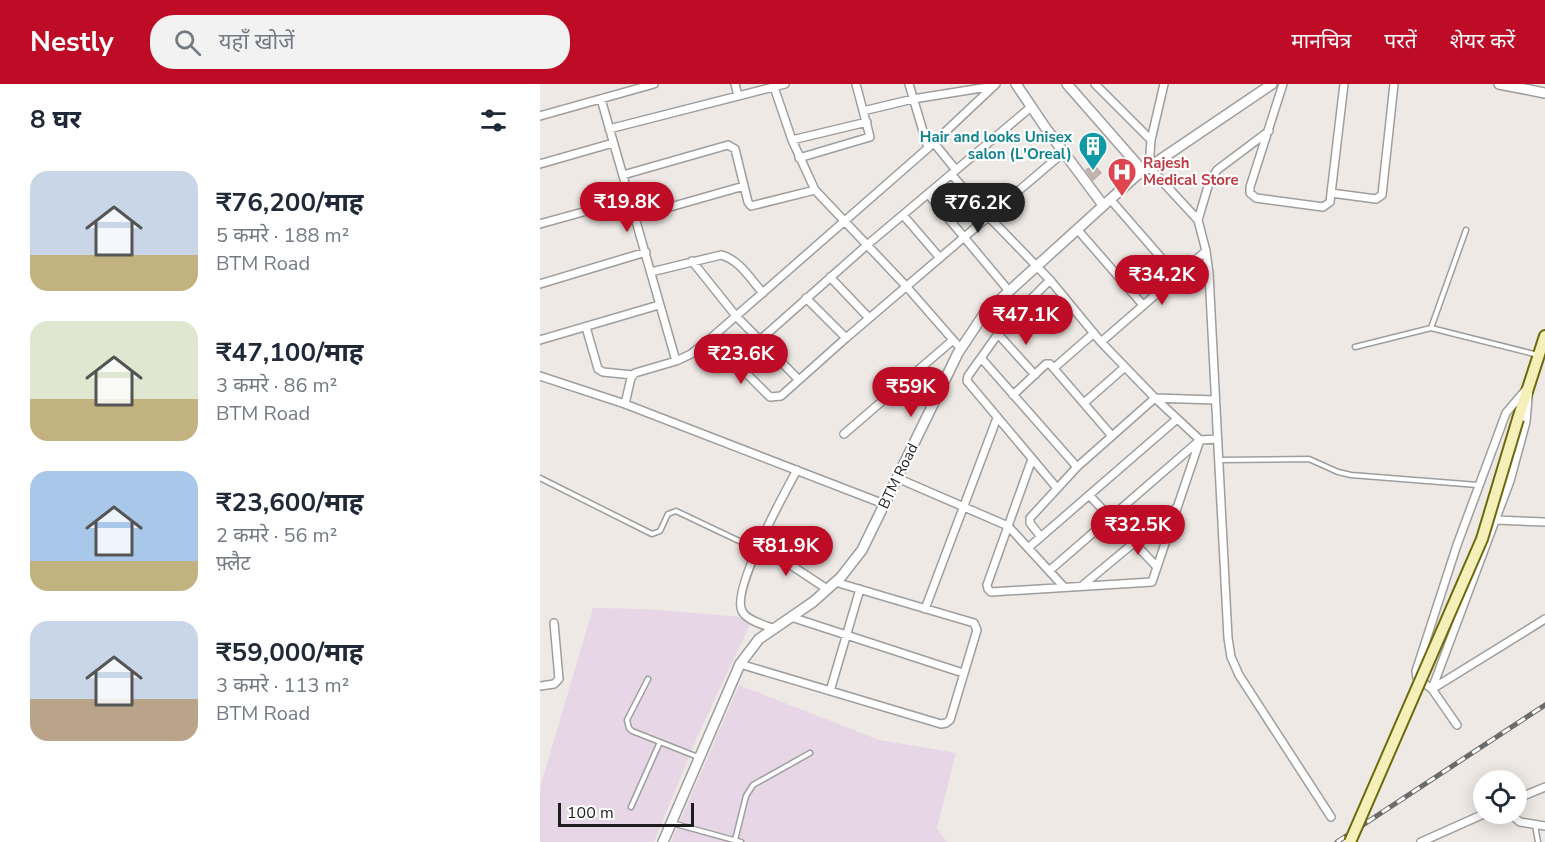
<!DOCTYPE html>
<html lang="hi">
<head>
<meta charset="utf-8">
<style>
  :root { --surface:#fff; --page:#f2f2f3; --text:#1f2937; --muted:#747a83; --accent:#bf0c26 }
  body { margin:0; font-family:"Nunito Sans","Noto Sans Devanagari",sans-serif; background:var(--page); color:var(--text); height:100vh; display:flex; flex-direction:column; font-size:22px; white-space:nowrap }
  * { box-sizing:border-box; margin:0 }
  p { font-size:20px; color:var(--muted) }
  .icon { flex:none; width:33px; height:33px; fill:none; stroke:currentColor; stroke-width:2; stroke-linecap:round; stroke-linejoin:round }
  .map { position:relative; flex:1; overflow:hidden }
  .details { display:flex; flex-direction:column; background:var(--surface); width:540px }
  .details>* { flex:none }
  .buttons { position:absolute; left:933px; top:686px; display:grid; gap:12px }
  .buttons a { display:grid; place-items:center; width:54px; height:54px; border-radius:50%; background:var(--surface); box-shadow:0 3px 15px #0003; font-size:30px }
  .scale { position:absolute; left:18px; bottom:15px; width:136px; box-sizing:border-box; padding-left:6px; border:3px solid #1d1d1d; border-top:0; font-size:16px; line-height:21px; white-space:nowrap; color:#1d1d1d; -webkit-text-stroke:4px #fff; paint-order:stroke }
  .price { position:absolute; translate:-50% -51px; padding:0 14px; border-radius:21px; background:var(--accent); color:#fff; font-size:20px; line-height:39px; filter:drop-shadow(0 2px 3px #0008) }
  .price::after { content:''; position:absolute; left:50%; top:36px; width:18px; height:14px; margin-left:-9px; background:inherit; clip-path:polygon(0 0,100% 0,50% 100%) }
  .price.selected { background:#222; color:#fff }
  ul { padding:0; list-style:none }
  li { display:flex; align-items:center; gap:18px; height:150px; padding:0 30px }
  li span { display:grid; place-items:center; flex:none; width:168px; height:120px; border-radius:18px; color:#555 }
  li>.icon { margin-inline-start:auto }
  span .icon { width:72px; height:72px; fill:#fffc; stroke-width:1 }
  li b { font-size:26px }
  h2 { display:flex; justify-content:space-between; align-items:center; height:72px; padding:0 30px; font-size:26px }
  header { display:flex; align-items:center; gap:36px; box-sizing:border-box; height:84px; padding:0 30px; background:var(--accent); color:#fff }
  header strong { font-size:28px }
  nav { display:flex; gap:33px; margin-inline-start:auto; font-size:21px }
  .search { width:420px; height:54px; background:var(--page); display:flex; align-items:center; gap:15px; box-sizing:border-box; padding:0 21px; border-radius:24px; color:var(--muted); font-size:22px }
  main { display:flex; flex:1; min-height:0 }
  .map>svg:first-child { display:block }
  .industrial { fill:#e7d6e6 }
  .building { fill:#beb4b0; stroke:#bfaea7; stroke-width:1.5 }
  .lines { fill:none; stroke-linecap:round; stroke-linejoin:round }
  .service-casing { stroke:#9e9e9e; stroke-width:7 }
  .minor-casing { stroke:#9e9e9e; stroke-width:10 }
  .tertiary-casing { stroke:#9e9e9e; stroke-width:12 }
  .secondary-casing { stroke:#6d6a0b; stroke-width:14 }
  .service { stroke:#fff; stroke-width:4 }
  .minor { stroke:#fff; stroke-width:7 }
  .tertiary { stroke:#fff; stroke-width:9 }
  .secondary { stroke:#f5f0ba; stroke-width:10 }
  .rail-casing { stroke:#6b6b6b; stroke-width:5 }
  .rail { stroke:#fff; stroke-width:3; stroke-dasharray:9; stroke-linecap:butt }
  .secondary-bridge-casing { stroke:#6d6a0b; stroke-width:14; stroke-linecap:butt }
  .secondary-bridge { stroke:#f5f0ba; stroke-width:10 }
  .labels { text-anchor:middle; stroke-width:4.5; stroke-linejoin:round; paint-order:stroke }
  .culture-label { font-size:15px; font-weight:bold; fill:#0d838f; stroke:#fff; text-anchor:end }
  .health-label { font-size:15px; font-weight:bold; fill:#be3a42; stroke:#fff; text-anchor:start }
  .street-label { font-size:15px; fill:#1d1d1d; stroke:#fff }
</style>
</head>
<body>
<header>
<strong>Nestly</strong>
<div class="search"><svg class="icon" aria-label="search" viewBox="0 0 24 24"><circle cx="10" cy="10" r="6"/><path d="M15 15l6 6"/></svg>यहाँ खोजें</div>
<nav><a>मानचित्र</a><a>परतें</a><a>शेयर करें</a></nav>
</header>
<main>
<section class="details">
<h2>8 घर<svg class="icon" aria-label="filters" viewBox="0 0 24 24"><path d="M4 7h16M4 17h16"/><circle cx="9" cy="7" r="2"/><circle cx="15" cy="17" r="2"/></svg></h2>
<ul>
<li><span style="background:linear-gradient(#c9d6e8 70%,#c2b280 0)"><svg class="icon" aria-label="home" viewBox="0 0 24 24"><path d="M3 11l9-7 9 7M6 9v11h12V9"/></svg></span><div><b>₹76,200/माह</b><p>5 कमरे · 188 m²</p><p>BTM Road</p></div></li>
<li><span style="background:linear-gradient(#dfe7d0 65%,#c2b280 0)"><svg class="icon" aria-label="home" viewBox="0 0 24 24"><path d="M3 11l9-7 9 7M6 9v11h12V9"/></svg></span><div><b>₹47,100/माह</b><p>3 कमरे · 86 m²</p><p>BTM Road</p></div></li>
<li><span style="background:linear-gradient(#a9c7e8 75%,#c2b280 0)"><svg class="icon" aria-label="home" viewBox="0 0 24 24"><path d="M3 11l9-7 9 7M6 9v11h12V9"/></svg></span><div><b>₹23,600/माह</b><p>2 कमरे · 56 m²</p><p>फ़्लैट</p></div></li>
<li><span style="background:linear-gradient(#c9d6e8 65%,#b9a48a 0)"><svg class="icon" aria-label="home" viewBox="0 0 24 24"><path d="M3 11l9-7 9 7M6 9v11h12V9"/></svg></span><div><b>₹59,000/माह</b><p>3 कमरे · 113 m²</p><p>BTM Road</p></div></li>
</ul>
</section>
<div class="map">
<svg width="1005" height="758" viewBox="0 0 1005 758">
  <rect width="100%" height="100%" fill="#eee9e4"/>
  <path class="industrial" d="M53,524l51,1 109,9 -55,117 -44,107h-114v-54z
    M199,601l140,55 77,13 -19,75 10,14h-276z"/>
  <path class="building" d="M554,81l7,8 -8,7 -7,-10z"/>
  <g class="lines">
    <g class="service-casing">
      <path id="service" d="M891,244l35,-98
        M815,263l76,-19 107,27
        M679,376l90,-1 29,13 13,3 127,10
        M0,394l112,56 8,-3 8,-17 8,-3 80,38
        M108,595l-21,41 2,8 3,3 66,26
        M91,723l29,-65
        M132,739l69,19
        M995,741l3,17
        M195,756l11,-44 7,-11 57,-32"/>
    </g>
    <g class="minor-casing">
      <path id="minor" d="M195,0l3,12
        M369,0l19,64
        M555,0l56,56
        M624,0l-13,56 -2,27 49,53 8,31 3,23 19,364 3,19 8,18 92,142
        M743,0l-33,103v6l6,5 67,9 7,-5 14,-118
        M234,3l18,53 23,50 91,96 55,63
        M61,15l75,262
        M323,27l50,-12 81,-13
        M0,32l114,-32
        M69,45l176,-45
        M252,56l75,-18
        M394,59l22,27
        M259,74l71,-21 -14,-53
        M0,80l73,-21
        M411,90l38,43 61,63 51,62 54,56 45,42
        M83,91l105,-30 7,4 13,53 3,4 64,-16
        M791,109l45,6 6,-4 12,-111
        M388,110l81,97
        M570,115l67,77
        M363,131l37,43
        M95,133l109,-31
        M658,136l11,-37 8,-13 52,-39
        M0,140l90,-25
        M537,145l66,76
        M152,177l44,55 63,64
        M111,188l70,-17c18,4 30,25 42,38
        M290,193l39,41
        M510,196l-47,47 -35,49 -1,5 89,106
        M0,200l106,-32
        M266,214l40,40
        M46,243l12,42 5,3 30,3
        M458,250l37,41
        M171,254l59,59 11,-1 65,-58 218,-186
        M0,256l119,-35
        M220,256l107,-95 164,-138
        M561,258l105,-91
        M441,274l96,109
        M514,284l40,-35
        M0,292l85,28 259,100
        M989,302l-3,36 -16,59 -78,208 -15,-11 -1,-7 41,-126 49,-132z
        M473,311l33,-31h4l62,72
        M544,319l41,-36
        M85,320l6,-26 4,-5 41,-12 15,-7 20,-16 217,-190 68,-64
        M304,350l109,-94
        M492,375l-45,126 1,4 3,3 161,-10 48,-142
        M357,394l111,48 55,60
        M549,411l68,72
        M956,436l49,2
        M501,453l-11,-14v-5l47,-51 78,-69 60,2
        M219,460l68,45
        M488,464l149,-129
        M509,487l151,-131 17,-1
        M543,501l93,-77
        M385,525l72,-191
        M251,533l172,56
        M235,545c-10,-4 -28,-8 -33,-18 -11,-21 43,-119 55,-141
        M200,580l201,60 5,-1 4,-3 27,-90 -3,-7 -139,-41
        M0,602l14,-2 5,-5 -5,-56
        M290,607l30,-102
        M917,641l-25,-36 113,-70
        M976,715l29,-12
        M969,729l11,9 25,4
        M881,758l65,-29"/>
    </g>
    <g class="tertiary-casing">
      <path id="tertiary" d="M476,0l29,43 58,78
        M527,0l76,87
        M959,0l46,9
        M123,758l77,-178 19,-25 54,-37 28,-25 21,-27 96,-197 26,-39 152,-138 136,-92"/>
    </g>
    <g class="secondary-casing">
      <path id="secondary" d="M978,335l27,-83"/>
    </g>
    <use href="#service" class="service"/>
    <use href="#minor" class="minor"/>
    <use href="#tertiary" class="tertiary"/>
    <use href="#secondary" class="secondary"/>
    <g class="rail-casing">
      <path id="rail" d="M797,758l208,-137"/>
    </g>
    <use href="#rail" class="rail"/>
    <g class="secondary-bridge-casing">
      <path id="secondary-bridge" d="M810,758l132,-303 36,-120"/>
    </g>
    <use href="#secondary-bridge" class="secondary-bridge"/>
  </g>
  <defs>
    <g id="building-pin" transform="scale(1.5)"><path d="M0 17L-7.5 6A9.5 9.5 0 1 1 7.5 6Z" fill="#0f9aa8" stroke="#fff"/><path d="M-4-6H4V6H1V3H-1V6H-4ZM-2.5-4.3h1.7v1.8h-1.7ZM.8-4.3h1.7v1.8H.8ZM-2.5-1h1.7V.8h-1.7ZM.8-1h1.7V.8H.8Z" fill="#fff"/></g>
    <g id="hospital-pin" transform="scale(1.5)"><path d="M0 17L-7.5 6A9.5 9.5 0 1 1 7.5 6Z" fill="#e0444e" stroke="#fff"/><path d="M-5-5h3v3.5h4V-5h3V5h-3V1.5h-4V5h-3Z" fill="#fff"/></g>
  </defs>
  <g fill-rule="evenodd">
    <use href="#building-pin" x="553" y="62"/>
    <use href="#hospital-pin" x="582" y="88"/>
  </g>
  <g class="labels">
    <g class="culture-label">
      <text x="532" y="58">Hair and looks Unisex<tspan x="532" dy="17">salon (L'Oreal)</tspan></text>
    </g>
    <g class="health-label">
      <text x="603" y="84">Rajesh<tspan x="603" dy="17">Medical Store</tspan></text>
    </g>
    <g class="street-label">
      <text transform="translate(358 392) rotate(-64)" y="5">BTM Road</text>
    </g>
  </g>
</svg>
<div class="buttons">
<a><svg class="icon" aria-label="locate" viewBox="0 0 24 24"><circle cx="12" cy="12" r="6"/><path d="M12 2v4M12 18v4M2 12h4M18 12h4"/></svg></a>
</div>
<div class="scale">100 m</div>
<b class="price" style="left:87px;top:149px">₹19.8K</b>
<b class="price selected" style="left:438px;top:150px">₹76.2K</b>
<b class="price" style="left:622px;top:222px">₹34.2K</b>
<b class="price" style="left:486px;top:262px">₹47.1K</b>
<b class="price" style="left:201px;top:301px">₹23.6K</b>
<b class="price" style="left:371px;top:334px">₹59K</b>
<b class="price" style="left:598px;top:472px">₹32.5K</b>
<b class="price" style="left:246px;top:493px">₹81.9K</b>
</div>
</main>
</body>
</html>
